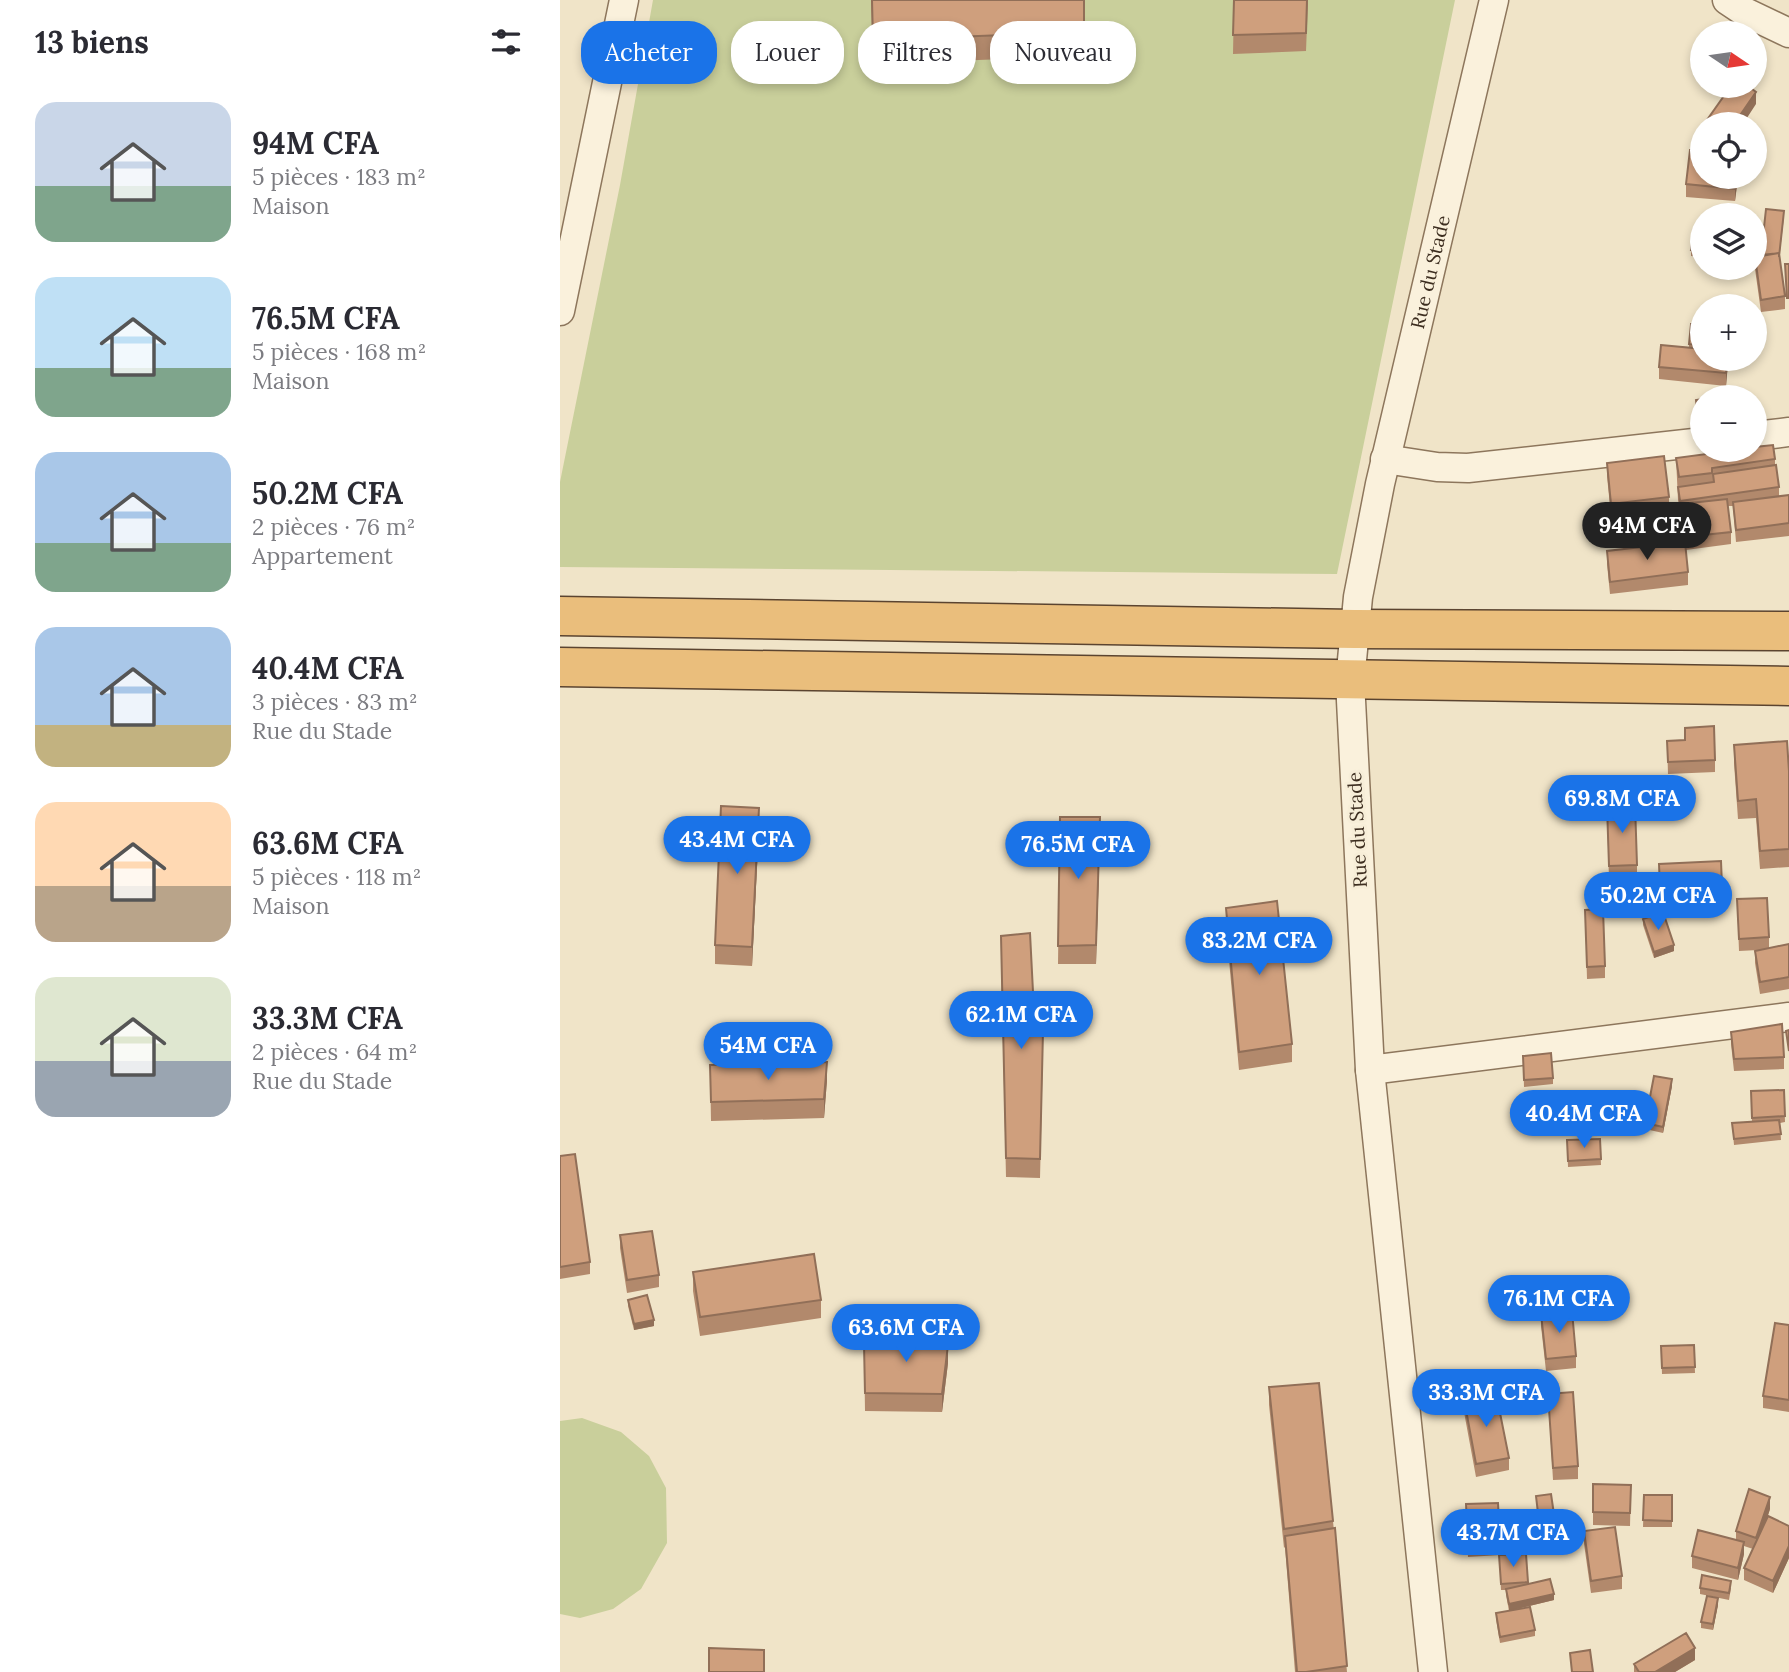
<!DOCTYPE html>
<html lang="fr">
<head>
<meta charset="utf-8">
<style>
  :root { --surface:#fff; --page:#f2f2f3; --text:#2b2b33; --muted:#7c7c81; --accent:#1a73e8 }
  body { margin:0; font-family:Lora,serif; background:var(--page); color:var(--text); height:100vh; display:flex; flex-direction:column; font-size:26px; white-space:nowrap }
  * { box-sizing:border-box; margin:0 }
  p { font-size:23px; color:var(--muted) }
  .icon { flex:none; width:38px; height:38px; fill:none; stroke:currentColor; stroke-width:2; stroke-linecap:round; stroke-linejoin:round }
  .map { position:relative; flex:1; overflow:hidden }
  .panel { display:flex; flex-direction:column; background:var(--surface); width:560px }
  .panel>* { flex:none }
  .top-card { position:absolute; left:21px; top:21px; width:665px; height:63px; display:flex; gap:14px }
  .needle { width:46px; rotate:103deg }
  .controls { position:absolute; left:1130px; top:21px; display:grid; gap:14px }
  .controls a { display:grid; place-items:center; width:77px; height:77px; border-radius:50%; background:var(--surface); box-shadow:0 4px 10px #0003; font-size:35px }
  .price { position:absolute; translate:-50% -60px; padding:0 16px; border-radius:24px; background:var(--accent); color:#fff; font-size:23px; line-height:46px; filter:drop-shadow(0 2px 4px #0008) }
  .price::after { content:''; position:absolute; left:50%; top:42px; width:21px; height:16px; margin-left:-10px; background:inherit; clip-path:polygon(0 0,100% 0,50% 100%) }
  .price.active { background:#222; color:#fff }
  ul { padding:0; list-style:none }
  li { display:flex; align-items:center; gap:21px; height:175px; padding:0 35px }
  li span { display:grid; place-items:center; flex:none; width:196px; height:140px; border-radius:21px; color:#555 }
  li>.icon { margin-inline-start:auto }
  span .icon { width:84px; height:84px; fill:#fffc; stroke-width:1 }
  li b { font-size:30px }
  h2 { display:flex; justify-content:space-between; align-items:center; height:84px; padding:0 35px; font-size:30px }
  .chip { padding:0 24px; border-radius:28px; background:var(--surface); box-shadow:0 4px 10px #0003; font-size:24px; line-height:63px }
  .chip.active { background:var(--accent); color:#fff }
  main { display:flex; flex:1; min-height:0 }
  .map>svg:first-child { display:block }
  .green { fill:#c9cf9b }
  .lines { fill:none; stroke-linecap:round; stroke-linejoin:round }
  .minor-casing { stroke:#8d765c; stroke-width:31 }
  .trunk-casing { stroke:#5b4430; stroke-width:41 }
  .minor { stroke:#faf1dc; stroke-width:28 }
  .trunk { stroke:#eabe7c; stroke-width:38 }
  .wall { fill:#b2896c }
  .shaded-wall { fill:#916f58 }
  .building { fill:#cf9f7d; stroke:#916f58; stroke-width:2 }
  .labels { text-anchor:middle; stroke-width:6; stroke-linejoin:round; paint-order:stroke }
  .street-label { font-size:19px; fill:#3d2e20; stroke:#f7eed8 }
</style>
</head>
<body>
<main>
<section class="panel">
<h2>13 biens<svg class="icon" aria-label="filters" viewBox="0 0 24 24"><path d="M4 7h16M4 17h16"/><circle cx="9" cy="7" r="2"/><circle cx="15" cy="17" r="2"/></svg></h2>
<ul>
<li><span style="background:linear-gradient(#c9d6e8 60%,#7fa58c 0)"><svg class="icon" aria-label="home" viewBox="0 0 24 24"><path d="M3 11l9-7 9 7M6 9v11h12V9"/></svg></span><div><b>94M CFA</b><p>5 pièces · 183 m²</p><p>Maison</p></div></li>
<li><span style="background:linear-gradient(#bfe0f5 65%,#7fa58c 0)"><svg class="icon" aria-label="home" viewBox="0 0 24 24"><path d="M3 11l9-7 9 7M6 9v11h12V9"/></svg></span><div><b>76.5M CFA</b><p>5 pièces · 168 m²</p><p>Maison</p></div></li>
<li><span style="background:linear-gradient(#a9c7e8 65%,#7fa58c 0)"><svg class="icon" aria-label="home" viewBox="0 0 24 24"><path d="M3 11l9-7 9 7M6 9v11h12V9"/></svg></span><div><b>50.2M CFA</b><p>2 pièces · 76 m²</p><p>Appartement</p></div></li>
<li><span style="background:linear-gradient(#a9c7e8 70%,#c2b280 0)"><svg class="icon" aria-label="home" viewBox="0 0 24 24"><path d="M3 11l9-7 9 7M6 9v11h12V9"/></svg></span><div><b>40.4M CFA</b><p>3 pièces · 83 m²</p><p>Rue du Stade</p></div></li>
<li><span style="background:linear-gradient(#ffd9b3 60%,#b9a48a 0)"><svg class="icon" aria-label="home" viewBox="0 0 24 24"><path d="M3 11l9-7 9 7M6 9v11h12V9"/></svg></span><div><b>63.6M CFA</b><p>5 pièces · 118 m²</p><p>Maison</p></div></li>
<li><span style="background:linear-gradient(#dfe7d0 60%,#9aa5b1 0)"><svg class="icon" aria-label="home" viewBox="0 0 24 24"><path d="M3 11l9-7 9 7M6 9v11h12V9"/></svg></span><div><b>33.3M CFA</b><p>2 pièces · 64 m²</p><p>Rue du Stade</p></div></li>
</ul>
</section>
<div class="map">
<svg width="1229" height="1672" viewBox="0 0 1229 1672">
  <rect width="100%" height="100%" fill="#f0e4c8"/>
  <path class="green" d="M93,0h802l-118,574 -777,-7v-85l60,-297z
    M22,1418l39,14 28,24 17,32 1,55 -26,46 -28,20 -33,9 -20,-4v-193z"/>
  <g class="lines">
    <g class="minor-casing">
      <g id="minor">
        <path d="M1167,0l18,12 44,21"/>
        <path d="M0,311l64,-311"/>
        <path d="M1195,436l34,-4"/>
        <path d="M825,459l52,8 31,1 235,-26"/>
        <path d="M810,1070l419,-53"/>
        <path id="s1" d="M873,1672l-63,-602 -20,-389 8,-84 22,-113 114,-484"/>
      </g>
    </g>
    <g class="trunk-casing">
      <path id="trunk" d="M0,616l794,13 435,2
        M0,667l1229,19"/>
    </g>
    <use href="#minor" class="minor"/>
    <use href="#trunk" class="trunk"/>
  </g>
  <path class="wall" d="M311,0h213v56l-211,8z
    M674,0h74l-2,51 -73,3z
    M1178,177l-3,24 -49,-4v-13z
    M1224,217l-5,43 6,36v13l-24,3 -6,-43v-12l6,-1z
    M1143,229v28l-12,-1v-6z
    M1143,325v34h25l-2,27 -67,-7v-12l30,-19v-4z
    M1143,399v25l-5,1 -2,-25z
    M1116,458l99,1v6l4,22v9l10,-1v41l-53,6 -3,-36h-5l3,26v12l-45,6 2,22v13l-78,9 -3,-30v-13l78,-9 -4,-29h-1l-2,-13z
    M1047,463l62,34v12l-58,7 -4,-40z
    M1125,740l30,20v12l-47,2 -1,-33z
    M1174,745l55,26v96l-29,2 -4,-51 -18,1 -4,-56z
    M500,817l40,18 -4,129h-38z
    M1047,817l30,48v12l-28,2z
    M199,826l-7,140 -37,-2v-19z
    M1099,864l63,22v13l-62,2z
    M1177,899l32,38v11l20,-4v45l-29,5 -5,-31v-12l3,-1 -19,1z
    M666,908l66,136v18l-53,8 -13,-143z
    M1025,910l20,56v12l-18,1z
    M1083,919l31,32 -20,7 -11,-33z
    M441,955l42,95 -3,128 -34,-1z
    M1171,1032l53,25v12l-50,2 -3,-27z
    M963,1056l30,22v6l-29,3z
    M150,1065l117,15 -3,38 -113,3z
    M1112,1086l-9,47 -18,-4v-6z
    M1224,1090l1,32 -5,1 1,17 -47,5 -2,-22 20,-1 -1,-31z
    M1040,1139l1,26 -33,2 -1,-27z
    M0,1156l30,106v12l-30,5z
    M60,1235l39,40v12l-32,6 -7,-45z
    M133,1272l128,28v18l-121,18 -7,-45z
    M68,1300l26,26 -20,4 -6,-24z
    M981,1314l35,42v12l-30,3 -5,-45z
    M1229,1325v87l-26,-4v-12z
    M304,1344h75l9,19 -6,49 -77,-1z
    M1134,1345l1,28 -33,1 -1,-28z
    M709,1387l64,134 14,151h-52l-10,-125 -1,1 -15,-143z
    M988,1394l30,72v13l-25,1z
    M904,1399l45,59v12l-33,7 -12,-65z
    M1033,1484l38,1 -1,41 -37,-1z
    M1084,1495h28v32h-29z
    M976,1496l20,32v6l-16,2z
    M906,1504l34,39v12l-32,2z
    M1210,1509l-3,10 22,7v32l-16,35 -29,-13v-12l9,-19 -9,-3v8l-6,26 -46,-12v-12l44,-16v-9z
    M1024,1531l38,45v13l-31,4 -7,-49z
    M939,1555l29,27v2l26,16 -45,11 -3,-16v-5h-5z
    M1140,1588h31l-2,12 -29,-6z
    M1158,1605l-5,25 -12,-2v-6z
    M936,1613l39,17v6l-35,7 -4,-24z
    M1135,1660l-20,12h-41v-8z"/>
  <path class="shaded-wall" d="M1196,92v12l-13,20h-9z
    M1177,177h1l-3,24v-12z
    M1168,359v5l-2,22v-13z
    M199,808v18l-7,140v-19z
    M540,817v18l-4,129v-19z
    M1114,945v6l-20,7v-6z
    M267,1062v18l-3,38v-19z
    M1112,1079v7l-9,47v-6z
    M94,1320v6l-20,4v-6z
    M388,1345v18l-6,49v-18z
    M1210,1497v12l-14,41v-12z
    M1184,1542v12l-6,26v-12z
    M1229,1546v12l-16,35v-12z
    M994,1594v6l-45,11v-7z
    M1158,1598v7l-5,25v-6z
    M1135,1648v12l-20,12h-20z"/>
  <path class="building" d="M312,0h212v32l-211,8z
    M674,0h73l-1,33 -73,2z
    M1171,86h17l8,6 -22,32h-20l-7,-4z
    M1130,150l13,1v26h34l-2,12 -49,-5z
    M1206,209l18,2 -5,46v-4l-18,2z
    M1134,228l9,1v22l-12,-1z
    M1219,253l6,43 -24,4 -6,-43z
    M1225,264h4v34h-2z
    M1131,324l12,1v20l-14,-1z
    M1101,345l42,4v10h25l-2,14 -67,-6z
    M1143,399v19l-5,1 -2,-19z
    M1213,445l2,14 -63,9v5l-33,4 -3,-19 61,-8h18v-3z
    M1104,456l5,41 -58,7 -4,-41z
    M1216,465l3,22 -99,14 -2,-14 36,-5 -1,-8z
    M1229,495v28l-53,7 -3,-28z
    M1167,499l4,33 -46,5 -4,-33z
    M1125,542l3,30 -78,10 -3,-31z
    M1154,726l1,34 -47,2 -1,-21 18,-1v-12z
    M1227,741l2,30v78l-29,2 -4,-52 -18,2 -4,-56z
    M1075,804l2,61 -28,1 -2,-61z
    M161,806l38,2 -7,139 -37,-2z
    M500,817h40l-4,128 -38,1z
    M1161,861l1,25 -62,2 -1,-24z
    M1207,898l2,39 -30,2 -2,-40z
    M717,901l15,143 -53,8 -13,-144z
    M1043,909l2,57 -18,1 -2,-57z
    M1103,912l11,33 -20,7 -11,-33z
    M470,933l5,98h8l-3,128 -34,-1 -5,-222z
    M1229,944v33l-29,5 -5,-31z
    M1222,1024l2,33 -50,2 -3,-27z
    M1229,1030v21l-3,-20z
    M991,1053l2,25 -29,2 -1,-24z
    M267,1062l-3,37 -113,3 -1,-37z
    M1094,1076l18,3 -9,48 -18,-4z
    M1224,1090l1,26 -33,2 -1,-27z
    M1219,1120l2,14 -47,5 -2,-16z
    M1040,1139l1,20 -33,2 -1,-21z
    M15,1154l15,108 -30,5v-111z
    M92,1231l7,44 -32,5 -7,-45z
    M254,1254l7,46 -121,17 -7,-45z
    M87,1295l7,25 -20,4 -6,-24z
    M1012,1311l4,45 -30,3 -5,-45z
    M1215,1323l14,2v75l-26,-4z
    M379,1330v14l9,1 -6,49 -77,-1 -1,-49h23l1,-13z
    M1134,1345l1,22 -33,1 -1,-22z
    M759,1383l14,138 -49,8 -15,-142z
    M1013,1392l5,74 -25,2 -5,-74z
    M936,1393l13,65 -33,6 -12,-65z
    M1033,1484l38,1 -1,28 -37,-1z
    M1189,1489l21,8 -14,41 -20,-7z
    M991,1494l5,34 -16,2 -4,-34z
    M1084,1495h28v26l-29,-1z
    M938,1503l2,40 -32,1 -2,-40z
    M1208,1516l21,10v20l-16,35 -29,-13z
    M1055,1527l7,49 -31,5 -7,-50z
    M775,1528l12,138 -41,6h-9l-12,-136z
    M1138,1530l46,12 -6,26 -46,-12z
    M966,1554l2,28 -27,2 -2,-29z
    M1142,1575l29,6 -2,12 -29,-5z
    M990,1579l4,15 -45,10 -3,-15z
    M1147,1596l11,2 -5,26 -12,-2z
    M970,1607l5,23 -35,7 -4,-24z
    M1126,1633l9,15 -40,24h-16l-5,-8z
    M149,1648l55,2v22h-55z
    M1030,1650l3,22h-21l-2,-19z"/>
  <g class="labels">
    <g class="street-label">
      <text dy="7" stroke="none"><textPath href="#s1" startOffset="1412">Rue du Stade</textPath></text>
      <text transform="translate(797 830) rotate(-93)" y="7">Rue du Stade</text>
    </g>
  </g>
</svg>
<div class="controls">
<a><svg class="needle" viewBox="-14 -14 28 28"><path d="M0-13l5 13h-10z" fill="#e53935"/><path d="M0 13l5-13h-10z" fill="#7c7c81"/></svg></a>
<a><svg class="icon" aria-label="locate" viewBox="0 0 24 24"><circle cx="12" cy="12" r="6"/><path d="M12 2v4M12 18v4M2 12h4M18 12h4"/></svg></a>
<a><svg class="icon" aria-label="layers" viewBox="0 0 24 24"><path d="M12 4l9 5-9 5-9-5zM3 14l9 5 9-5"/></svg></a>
<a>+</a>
<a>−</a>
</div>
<b class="price active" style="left:1087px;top:562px">94M CFA</b>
<b class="price" style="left:1062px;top:835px">69.8M CFA</b>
<b class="price" style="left:177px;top:876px">43.4M CFA</b>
<b class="price" style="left:518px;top:881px">76.5M CFA</b>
<b class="price" style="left:1098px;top:932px">50.2M CFA</b>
<b class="price" style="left:699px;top:977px">83.2M CFA</b>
<b class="price" style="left:461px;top:1051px">62.1M CFA</b>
<b class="price" style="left:208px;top:1082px">54M CFA</b>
<b class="price" style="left:1024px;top:1150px">40.4M CFA</b>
<b class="price" style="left:999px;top:1335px">76.1M CFA</b>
<b class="price" style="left:346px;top:1364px">63.6M CFA</b>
<b class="price" style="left:926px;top:1429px">33.3M CFA</b>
<b class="price" style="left:953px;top:1569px">43.7M CFA</b>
<div class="top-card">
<a class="chip active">Acheter</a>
<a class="chip">Louer</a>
<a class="chip">Filtres</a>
<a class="chip">Nouveau</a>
</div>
</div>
</main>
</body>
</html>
